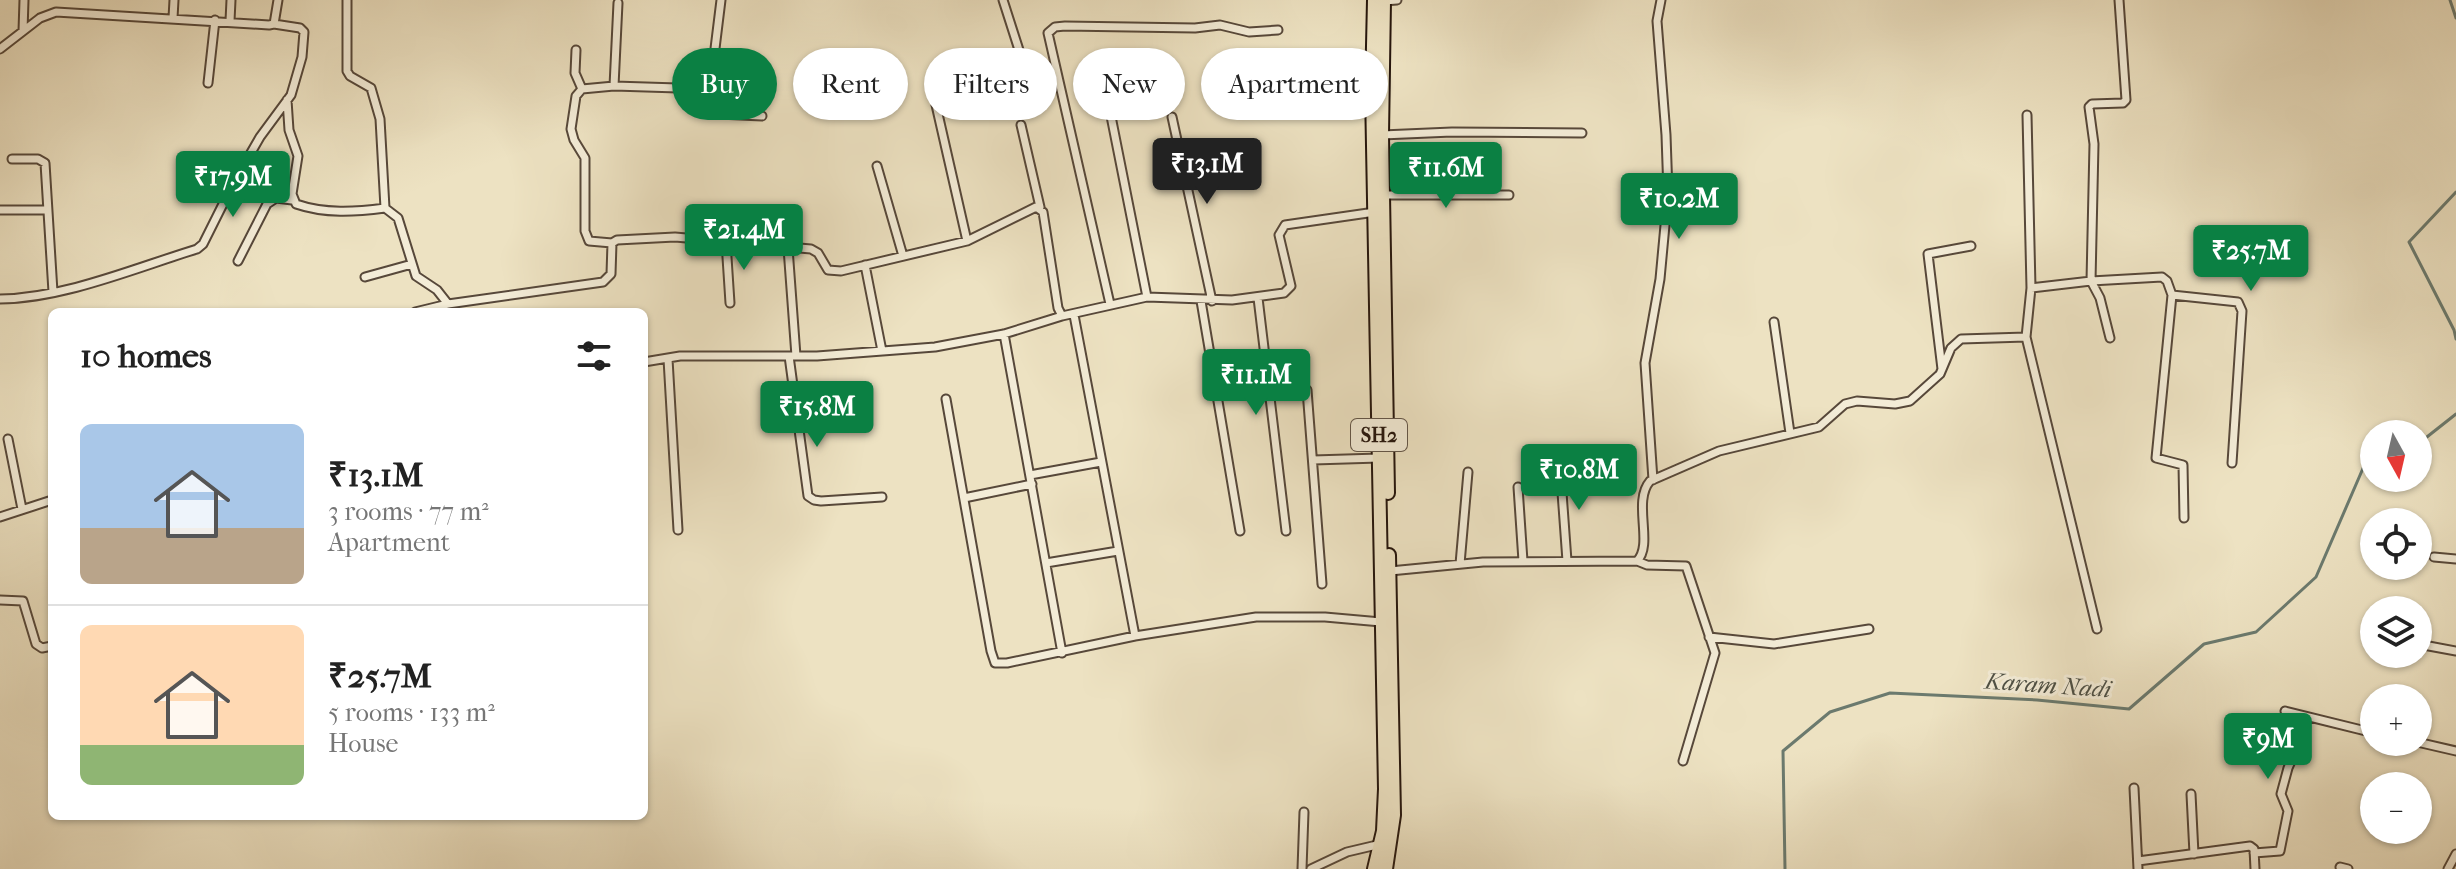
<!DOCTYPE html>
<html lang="en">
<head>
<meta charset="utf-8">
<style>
  :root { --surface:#fff; --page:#f2f2f2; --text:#222; --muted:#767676; --line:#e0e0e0; --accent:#0b8043 }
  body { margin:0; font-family:"IM FELL French Canon",serif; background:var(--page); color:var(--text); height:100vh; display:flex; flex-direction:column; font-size:30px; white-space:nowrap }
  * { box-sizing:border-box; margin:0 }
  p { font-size:26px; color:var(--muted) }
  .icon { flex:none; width:44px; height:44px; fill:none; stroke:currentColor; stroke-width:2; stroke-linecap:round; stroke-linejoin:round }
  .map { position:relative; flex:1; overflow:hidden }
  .drawer { position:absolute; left:48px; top:308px; width:600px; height:512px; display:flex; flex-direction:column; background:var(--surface); border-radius:12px; box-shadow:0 2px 6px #0004 }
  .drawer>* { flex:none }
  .banner { position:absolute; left:672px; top:48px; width:760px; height:72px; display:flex; gap:16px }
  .needle { width:52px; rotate:172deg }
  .controls { position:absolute; left:2360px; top:420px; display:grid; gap:16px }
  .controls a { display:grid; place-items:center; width:72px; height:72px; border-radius:50%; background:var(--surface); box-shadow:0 2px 6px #0004; font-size:40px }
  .price { position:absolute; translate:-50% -68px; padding:0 18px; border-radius:8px; background:var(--accent); color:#fff; font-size:26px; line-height:52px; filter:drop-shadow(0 2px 4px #0008) }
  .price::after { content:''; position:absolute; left:50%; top:48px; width:24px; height:18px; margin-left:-12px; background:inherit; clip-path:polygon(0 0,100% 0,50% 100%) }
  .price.active { background:#222; color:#fff }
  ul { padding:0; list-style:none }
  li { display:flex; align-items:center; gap:24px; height:200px; padding:0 32px }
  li+li { border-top:2px solid var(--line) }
  li span { display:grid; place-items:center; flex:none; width:224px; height:160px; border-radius:12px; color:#555 }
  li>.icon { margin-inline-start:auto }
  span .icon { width:96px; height:96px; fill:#fffc; stroke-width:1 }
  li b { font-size:34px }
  h2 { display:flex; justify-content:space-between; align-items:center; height:96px; padding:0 32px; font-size:34px }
  .tag { padding:0 28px; border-radius:36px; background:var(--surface); box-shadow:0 2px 6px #0004; font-size:28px; line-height:72px }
  .tag.active { background:var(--accent); color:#fff }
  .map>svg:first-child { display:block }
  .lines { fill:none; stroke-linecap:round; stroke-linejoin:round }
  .stream { stroke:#6b7a6e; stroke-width:3 }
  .street-casing { stroke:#57483a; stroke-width:11 }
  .primary-casing { stroke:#25150c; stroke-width:16 }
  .street { stroke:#f3ecd7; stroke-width:7 }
  .primary { stroke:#ede2c2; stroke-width:12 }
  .labels { text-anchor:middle; stroke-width:6; stroke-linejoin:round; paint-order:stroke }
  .shield { fill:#f3ecd7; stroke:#635649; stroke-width:2 }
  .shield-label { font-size:20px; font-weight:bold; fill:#25150c }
  .water-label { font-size:24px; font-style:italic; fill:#4e5045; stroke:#f3ecd7 }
</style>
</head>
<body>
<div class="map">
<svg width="2456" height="869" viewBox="0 0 2456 869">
  <rect width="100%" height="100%" fill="#ede2c2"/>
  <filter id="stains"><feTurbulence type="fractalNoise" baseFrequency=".0025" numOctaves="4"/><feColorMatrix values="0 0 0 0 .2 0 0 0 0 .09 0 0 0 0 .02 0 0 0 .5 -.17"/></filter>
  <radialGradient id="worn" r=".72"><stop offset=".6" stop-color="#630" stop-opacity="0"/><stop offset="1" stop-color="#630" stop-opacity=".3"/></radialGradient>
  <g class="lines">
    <path class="stream" d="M2450,0l6,18
      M2456,192l-47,50 45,88 2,9
      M2418,444l38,-30
      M1785,869l-2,-118 47,-39 60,-19 147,7 92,9 75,-65 52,-12 60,-55 48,-111 10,-3"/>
    <g class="street-casing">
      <path id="street" d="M347,0v71l3,5 21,12 9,31 5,89 13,10 18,58 21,14 11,14 155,-22 8,-8 1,-31 5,-3 58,-3 136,12 7,4 10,17 13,1 126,-30 69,-34 7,5 15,96 4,8 85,-19 85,3 52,-7 7,-7 -12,-51 6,-10 90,-13
        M721,0l-11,89 2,22 6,3 44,2
        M1003,0l16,50
        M1384,1l13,-1
        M173,18l1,-18
        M230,21l1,-21
        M23,31l1,-31
        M0,49l40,-31 16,-6 213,13 5,-1 4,-24
        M576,50l-1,23 7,16
        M1104,81l43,216
        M208,83l7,-63
        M614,86l4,-83
        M287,100l2,30 9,26 -6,38 4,10c29,10 59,8 89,4
        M2027,115l4,173
        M1172,117l40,184
        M1021,125l19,82
        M1382,135l70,-3 130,1
        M12,159h26l7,4 8,129
        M877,166l26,90
        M1383,195h126
        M0,210h47
        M967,241l-31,-136 4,-6 53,-21
        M726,242l4,61
        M612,243l-23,-2 -4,-10v-73l-11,-18 -3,-11 5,-33 6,-7 32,-3 96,3
        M788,248l8,108
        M238,261l29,-57 9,-6 16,2
        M865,265l17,86
        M365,277l47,-13
        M2172,295l-16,163 27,7 1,53
        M1258,298l28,233
        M0,299c65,-1 135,-31 197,-50l6,-5 30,-60 27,-47 31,-42 11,-38 2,-25 -4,-4 -26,-4
        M1201,301l39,230
        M1110,304l-62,-271 7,-6 10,-1 130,2 25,-3 29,7 29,-2
        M415,312l33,-8
        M1074,315l61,321
        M1774,322l16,111
        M1004,334l58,319
        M2026,337l71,292
        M2110,338l-10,-40 -9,-17 71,-4 5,4 5,14 66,7 4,9 -10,152
        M789,356l19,140 6,4 7,1 61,-4
        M668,359l10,171
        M644,362l36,-6h137l118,-9 69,-13 58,-18
        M1942,369l-14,-115 43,-8
        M1307,390l15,194
        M946,399l45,252 4,12h12l128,-27 121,-19h69l56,5
        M8,439l14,70
        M1313,460l66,-2
        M1560,465l7,96
        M1030,475l71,-13
        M1653,480l-8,-117 15,-84 8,-86 -2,-58 -9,-114 4,-21
        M1518,487l5,74
        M964,498l68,-14
        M0,517l52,-17
        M2434,557l22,2
        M1637,561l10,4 39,1 29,87 -32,108
        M1046,563l72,-12
        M1460,564l8,-92
        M1390,571l93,-9 154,-1c17,-17 -5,-59 13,-80l69,-30 100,-24 26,-23 12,-3 38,3 15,-3 30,-27 11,-26 10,-9 65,-2 5,-49 60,-7 3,-137 -5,-37 3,-3 31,-1 3,-3 -7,-100
        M0,600l23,1 13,43 6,4 10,-2
        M1709,637l65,7 95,-15
        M2418,644l38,7
        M2285,711l89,22
        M2417,742l39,9
        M2134,788l4,81
        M2191,794l3,60
        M2254,853l26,-2 8,-40 -7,-17 7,-26 12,-27 7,-24
        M2138,861l112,-15 4,3 1,20
        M2340,867l8,2
        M1302,869l2,-57
        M1311,869l36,-17 34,-8
        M2448,869l8,-15"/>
    </g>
    <g class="primary-casing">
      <path id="primary" d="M1374,0l-2,92 13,697 -2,42 -9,38
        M1384,0l-2,135 6,358
        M1386,869l8,-54 -5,-260"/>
    </g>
    <use href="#street" class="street"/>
    <use href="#primary" class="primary"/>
  </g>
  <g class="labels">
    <rect class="shield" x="1351" y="419" width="56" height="32" rx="6"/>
    <g class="shield-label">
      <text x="1379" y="442">SH2</text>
    </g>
    <g class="water-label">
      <text transform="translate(2048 685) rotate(4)" y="8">Karam Nadi</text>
    </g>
  </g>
  <rect width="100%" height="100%" filter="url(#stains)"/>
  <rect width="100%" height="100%" fill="url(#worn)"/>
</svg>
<div class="controls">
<a><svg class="needle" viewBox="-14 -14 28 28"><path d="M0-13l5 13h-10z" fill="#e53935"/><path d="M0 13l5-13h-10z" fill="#767676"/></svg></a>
<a><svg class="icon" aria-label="locate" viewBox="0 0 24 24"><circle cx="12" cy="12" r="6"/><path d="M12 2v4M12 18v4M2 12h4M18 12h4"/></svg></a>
<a><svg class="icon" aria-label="layers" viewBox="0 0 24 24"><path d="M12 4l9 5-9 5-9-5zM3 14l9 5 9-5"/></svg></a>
<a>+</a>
<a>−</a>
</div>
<b class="price active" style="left:1207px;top:206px">₹13.1M</b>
<b class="price" style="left:1446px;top:210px">₹11.6M</b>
<b class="price" style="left:233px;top:219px">₹17.9M</b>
<b class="price" style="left:1679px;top:241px">₹10.2M</b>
<b class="price" style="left:744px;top:272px">₹21.4M</b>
<b class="price" style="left:2251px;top:293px">₹25.7M</b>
<b class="price" style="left:1256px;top:417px">₹11.1M</b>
<b class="price" style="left:817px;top:449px">₹15.8M</b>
<b class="price" style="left:1579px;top:512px">₹10.8M</b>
<b class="price" style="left:2268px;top:781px">₹9M</b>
<div class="banner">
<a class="tag active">Buy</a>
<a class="tag">Rent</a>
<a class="tag">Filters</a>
<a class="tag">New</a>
<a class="tag">Apartment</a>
</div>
<section class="drawer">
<h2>10 homes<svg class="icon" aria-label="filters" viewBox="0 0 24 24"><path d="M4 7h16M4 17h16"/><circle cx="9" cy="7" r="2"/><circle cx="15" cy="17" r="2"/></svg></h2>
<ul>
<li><span style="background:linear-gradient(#a9c7e8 65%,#b9a48a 0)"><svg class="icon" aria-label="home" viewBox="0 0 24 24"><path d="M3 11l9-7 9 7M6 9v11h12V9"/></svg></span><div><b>₹13.1M</b><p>3 rooms · 77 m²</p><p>Apartment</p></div></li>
<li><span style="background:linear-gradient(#ffd9b3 75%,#8fb573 0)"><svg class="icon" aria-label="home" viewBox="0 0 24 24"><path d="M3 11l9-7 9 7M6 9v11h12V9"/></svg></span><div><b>₹25.7M</b><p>5 rooms · 133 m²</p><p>House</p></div></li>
</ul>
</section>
</div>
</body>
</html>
